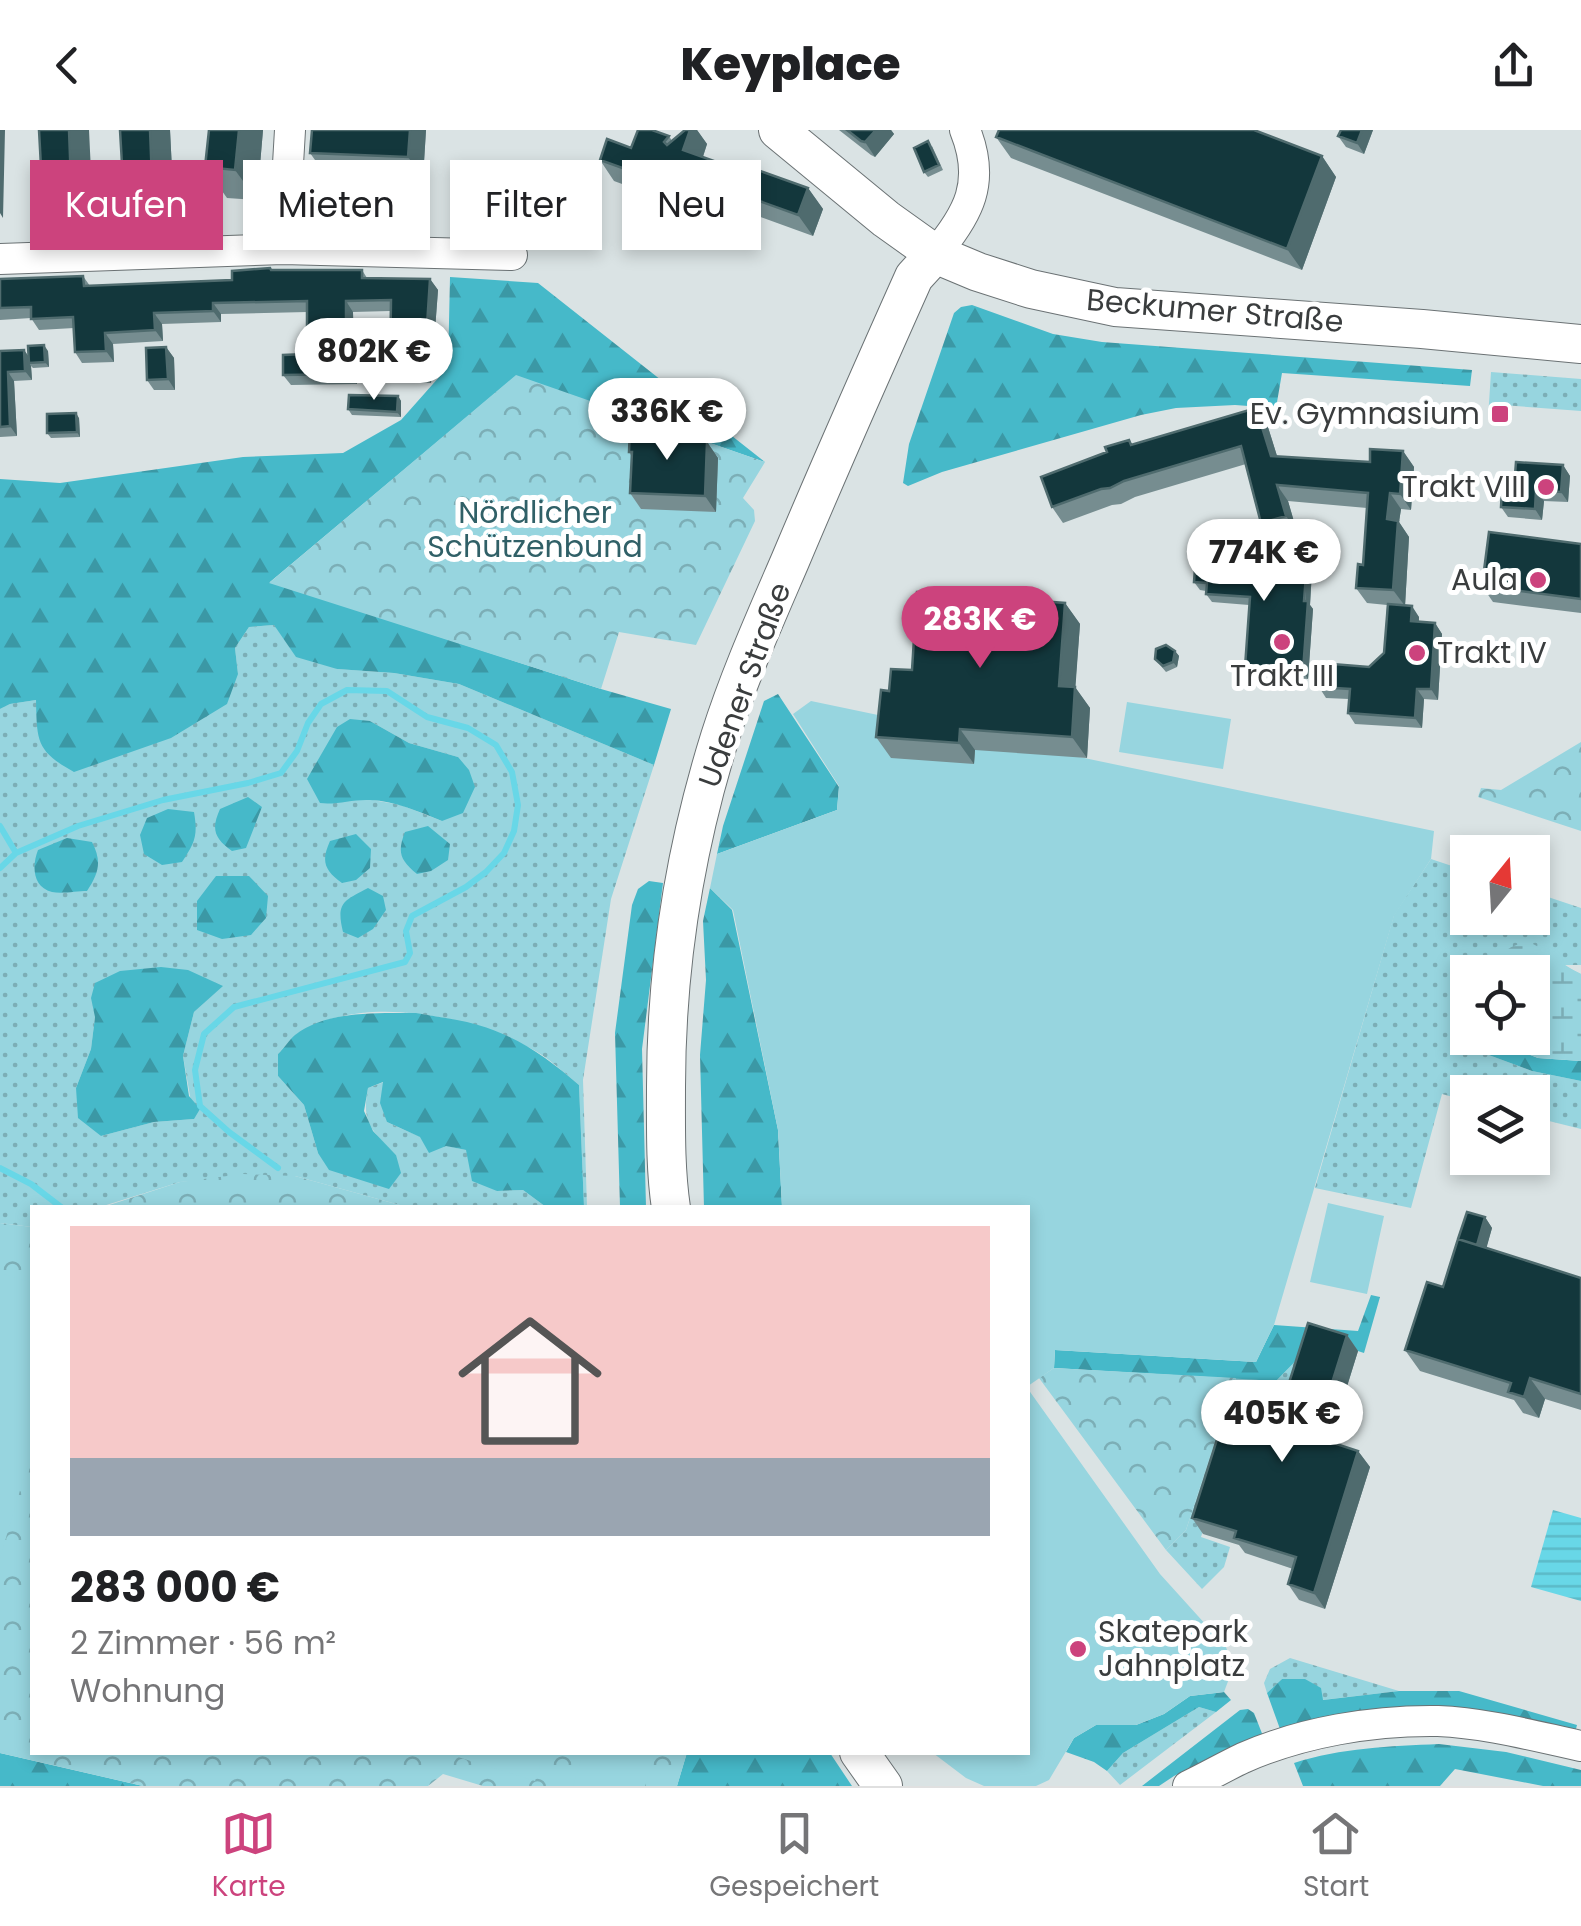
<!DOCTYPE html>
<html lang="de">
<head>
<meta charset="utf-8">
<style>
  :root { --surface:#fff; --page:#f2f2f2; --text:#202124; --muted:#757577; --line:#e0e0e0; --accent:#cc437d }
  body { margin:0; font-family:Poppins,sans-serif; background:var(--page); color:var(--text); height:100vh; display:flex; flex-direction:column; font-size:38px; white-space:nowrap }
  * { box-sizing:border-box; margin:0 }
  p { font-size:32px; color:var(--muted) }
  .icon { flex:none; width:55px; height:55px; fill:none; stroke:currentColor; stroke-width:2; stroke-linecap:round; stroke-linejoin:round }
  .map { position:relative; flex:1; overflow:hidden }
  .details { position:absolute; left:30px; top:1075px; width:1000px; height:550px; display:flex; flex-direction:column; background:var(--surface); border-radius:0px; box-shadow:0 5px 15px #0003 }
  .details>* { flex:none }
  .top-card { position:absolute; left:30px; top:30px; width:1000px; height:90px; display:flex; gap:20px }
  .needle { width:65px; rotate:18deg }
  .controls { position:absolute; left:1450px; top:705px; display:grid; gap:20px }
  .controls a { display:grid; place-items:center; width:100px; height:100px; border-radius:0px; background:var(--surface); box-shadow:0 5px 15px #0003; font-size:50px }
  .price { position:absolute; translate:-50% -85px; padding:0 22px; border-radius:35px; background:#fff; color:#222; font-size:32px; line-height:65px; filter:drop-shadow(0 2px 5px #0008) }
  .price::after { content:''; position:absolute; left:50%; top:60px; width:30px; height:22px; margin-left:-15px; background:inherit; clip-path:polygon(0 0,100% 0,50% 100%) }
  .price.active { background:var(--accent); color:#fff }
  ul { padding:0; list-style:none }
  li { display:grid; align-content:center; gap:20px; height:530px; padding:0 40px }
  li span { display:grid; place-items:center; height:310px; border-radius:0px; color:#555 }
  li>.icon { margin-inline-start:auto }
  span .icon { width:180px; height:180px; fill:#fffc; stroke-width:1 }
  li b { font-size:42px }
  .tag { padding:0 35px; border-radius:0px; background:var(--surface); box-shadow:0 5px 15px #0003; font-size:35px; line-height:90px }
  .tag.active { background:var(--accent); color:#fff }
  header { display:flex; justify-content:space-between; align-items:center; height:130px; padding:0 40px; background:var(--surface); font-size:45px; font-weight:800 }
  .tabs { display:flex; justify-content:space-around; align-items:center; height:140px; border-top:2px solid var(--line); background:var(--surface); font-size:28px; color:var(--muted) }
  .tabs a { display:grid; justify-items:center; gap:5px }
  .tabs .active { color:var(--accent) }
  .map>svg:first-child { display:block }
  .grass { fill:url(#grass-dots); fill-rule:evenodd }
  .forest { fill:url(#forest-firs) }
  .wetland { fill:url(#wetland-marsh) }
  .park { fill:url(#park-crowns) }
  .pitch { fill:#97d5df }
  .water { fill:url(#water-rules) }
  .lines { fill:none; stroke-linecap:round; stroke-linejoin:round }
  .stream { stroke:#68d7e7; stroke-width:6 }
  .minor-casing { stroke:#6b7274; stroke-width:32 }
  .major-casing { stroke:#6b7274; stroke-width:40 }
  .minor { stroke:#fff; stroke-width:30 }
  .major { stroke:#fff; stroke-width:38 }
  .wall { fill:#768d90 }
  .shaded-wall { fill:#4f6b6e }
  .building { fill:#13373c; stroke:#4f6b6e; stroke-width:2.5 }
  .poi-dot { fill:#cc437d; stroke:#fff; stroke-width:4 }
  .labels { text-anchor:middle; stroke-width:10; stroke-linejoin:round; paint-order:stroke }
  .street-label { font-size:30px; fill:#3a3d3e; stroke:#fff }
  .poi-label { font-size:30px; fill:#3a3d3e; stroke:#fff; text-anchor:end }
  .park-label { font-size:30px; fill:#306067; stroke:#fff }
</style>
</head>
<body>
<header><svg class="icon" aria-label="back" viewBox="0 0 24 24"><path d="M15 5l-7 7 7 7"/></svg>Keyplace<svg class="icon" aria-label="share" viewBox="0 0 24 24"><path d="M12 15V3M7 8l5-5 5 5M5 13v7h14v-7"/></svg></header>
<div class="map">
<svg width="1581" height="1656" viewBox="0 0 1581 1656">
  <defs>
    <pattern id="grass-dots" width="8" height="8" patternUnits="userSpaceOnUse" patternTransform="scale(2.5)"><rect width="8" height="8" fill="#97d5df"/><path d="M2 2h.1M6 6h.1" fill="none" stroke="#7caeb6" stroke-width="1.8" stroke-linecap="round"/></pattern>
    <pattern id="forest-firs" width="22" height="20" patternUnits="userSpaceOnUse" patternTransform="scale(2.5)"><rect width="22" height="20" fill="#46b9c9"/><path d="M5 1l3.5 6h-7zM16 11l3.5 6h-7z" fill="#3b98a5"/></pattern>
    <pattern id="wetland-marsh" width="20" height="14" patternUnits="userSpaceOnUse" patternTransform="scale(2.5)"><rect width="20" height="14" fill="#97d5df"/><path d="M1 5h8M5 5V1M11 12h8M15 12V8" fill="none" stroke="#7caeb6"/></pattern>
    <pattern id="park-crowns" width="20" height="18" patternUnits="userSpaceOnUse" patternTransform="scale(2.5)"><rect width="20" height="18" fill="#97d5df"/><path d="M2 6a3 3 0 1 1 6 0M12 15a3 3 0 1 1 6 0" fill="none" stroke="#7caeb6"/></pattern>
    <pattern id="water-rules" width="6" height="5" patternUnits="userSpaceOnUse" patternTransform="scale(2.5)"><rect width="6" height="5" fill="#68d7e7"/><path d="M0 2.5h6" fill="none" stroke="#5bb9c7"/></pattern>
  </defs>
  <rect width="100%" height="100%" fill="#dae3e4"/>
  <path class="grass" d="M1491,242l90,7v32l-79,-6 -14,13z
    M274,495l63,44 57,4 65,11 195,81 -43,134 -28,181 4,127h-3l-5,-122c-16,-13 -31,-28 -49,-37 -64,-33 -165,-54 -230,-16 -8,5 -15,14 -22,22v22l26,29 14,48 78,2c-24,-25 -35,-31 -28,-67l16,-6 3,40c26,12 50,23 79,28l31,41 26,-1 23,17h-139l-112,-31 -115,6 -80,25 -68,1v19l-32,-4v-514l10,-5 26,-4 202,-26 -3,-26 14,-21zM370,591l39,22 49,14 -16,64 -41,-16 -34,-6zM222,856l-28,26 -11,44 11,63 -40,3 -53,14 -25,-48 15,-39 4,-32z
    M1431,729l36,12 1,47h64l1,-26 48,16v57h-18l18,9v87l-95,-23h46v-66h-64l-1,17 -5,3 5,55 65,24 49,10v48l-48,-12 -1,-25h-64l-1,9 -25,-7 -31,114 -96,-20 79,-273z
    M1318,1208l-27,85 -48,-18 -42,132 29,10 -6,20 -22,22 -36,-39 20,-20 50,-152 40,3z
    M1290,1528l109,33 -77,9 -40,-21 -15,14 -3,-10 6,-14z
    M1199,1577l17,5 -96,73 -13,-14 16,-18z"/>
  <path class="forest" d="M450,147l88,6 227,179 -249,-86 -246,206 331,107 70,20 -17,56 -195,-81 -65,-11 -57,-4 -41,-12 -22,-32 -25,2 -14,21 3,26 -11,30 -56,34 -97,34c-38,-21 -37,-31 -38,-72l-26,4 -10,5v-230l60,4 183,-26 100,-4 58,-33 47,-53z
    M972,175l81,29 49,8 370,28 -2,16 -188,-13 -6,35 -41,-3 -59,3 -35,7 -199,57 -34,14 -5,-3 6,-39 45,-131 7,-6z
    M778,564l61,93 -2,23 -120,44 6,-28 41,-125z
    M350,589l20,2 39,22 49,14 11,13 6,17 -12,26 -21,8c-23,-9 -46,-20 -72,-21 -17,-1 -33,5 -50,3l-13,-24 30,-52z
    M248,667l14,10 -16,41 -14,3c-18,-13 -21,-22 -12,-42z
    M168,679l26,3c4,24 1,30 -12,50l-20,3 -18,-11 -4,-19 7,-17z
    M428,696l22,18 -2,16 -17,11 -14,3c-17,-14 -20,-22 -12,-42z
    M356,704l15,15 -1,19 -14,12 -14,3c-18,-13 -21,-22 -12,-42z
    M67,708l25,4c10,19 7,31 -5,49 -10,0 -25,3 -35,1 -20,-5 -20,-27 -14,-42z
    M216,746h33l19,20 -2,22 -15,17 -29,4 -25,-9v-29z
    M649,751l14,2 -21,166 4,158h-26l-5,-174 17,-128 6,-16z
    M368,758l15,8 3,14 -13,19 -15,9 -15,-6c-7,-29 0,-31 25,-44z
    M710,758l22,22 46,220 4,77 -78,1 -4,-153 6,-75 -3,-59z
    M161,837l27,3 35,16 -29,26 -11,44 6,40 11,13 -6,10 -40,3 -53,14 -23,-18 -2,-30 15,-39 4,-32 -4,-19 4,-15 25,-12z
    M1467,859l1,49h18l52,20 43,3v20l-49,-10 -65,-24 -9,-32 4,-23z
    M416,883c20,4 42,6 62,12 39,11 71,34 101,60l5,122h-38l-23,-17 -26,1 -25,-10 -6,-31 -20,-4 -17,7 -9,-16 -33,-15 -7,-19 3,-21 -15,6 -4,23 9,20 23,24 5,18 -12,16 -60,-19 -11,-17 -14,-48 -26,-29v-22c6,-6 11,-14 17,-19 32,-25 83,-22 121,-22z
    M1371,1165l9,2 -16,56 -46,-15 -42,43 -222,-13 1,-18 201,12 18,-37 84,6z
    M1282,1549h23l16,9 2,12 76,-9h60l118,34 -2,8 -295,-4 -13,-36z
    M1224,1562l7,8 -15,12 -17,-5 -76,46 -16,18 -13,-9 -28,-10 8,-14 22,-13h40l28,-11 26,-18z
    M1248,1579l6,4 9,23 -25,8 -64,32 -15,10h-17l98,-76z
    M1439,1614l67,8 75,18v16h-38l-88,-17 -15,17h-137l-9,-23c47,-15 96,-17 145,-19z
    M687,1622l143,1 22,33h-175z
    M0,1623l143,33h-143z"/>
  <path class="wetland" d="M1529,812c19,9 33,23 52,32v87l-43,-3 -52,-20h46v-66h-47c9,-15 27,-29 44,-30z"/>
  <path class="park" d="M516,245l249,87 -22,36 11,12 1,11 -59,124 -77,-13 -18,57 -332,-106z
    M1581,612v89l-103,-34 3,-9 20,2z
    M243,1044l52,2 112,31 -307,1 80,-26z
    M0,1093l32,4v525l655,1 -10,33h-194l-40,-12 -15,12h-285l-143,-33z
    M1054,1238l182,10 -50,152 -20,20 -127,-172z"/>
  <path class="pitch" d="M811,571l623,130 -3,28 -37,57 -120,409 -18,37 -201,-12 -1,18 -26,18v-178l-246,-1 -4,-77 -45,-220 -23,-22 7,-34 120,-44 2,-24 -46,-72z
    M1127,572l104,17 -8,50 -104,-17z
    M1328,1073l56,13 -17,78 -57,-12z
    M0,1143l32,10v167l-32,108z
    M1028,1259l132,185 66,73 7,21 -9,24 -34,4 -26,18 -28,11h-40l-22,13 -25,42 -13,6h-52l-18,-8 -33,-25 95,-1z
    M445,1623h99l-9,28z
    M583,1623v-1l72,1 -10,33h-72z"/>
  <path class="water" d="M1553,1380l28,8v83l-50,-14z"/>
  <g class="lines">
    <path class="stream" d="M0,696l16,27
      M0,738l16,-15 62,-27 85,-26 85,-17 33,-10 16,-22 11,-28 13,-19 26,-14 40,1 40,26 41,11 28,17 16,27 6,33 -4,26 -10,22 -18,19 -20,15 -54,29 -6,15 4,22 -5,9 -171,45 -30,27 -9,36 5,36 29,26 49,36
      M0,1038l31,16 30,23"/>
    <g class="minor-casing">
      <path id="minor" d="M283,119l7,-119
        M935,124c34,-40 51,-72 30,-124
        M0,129l283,-10 229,6
        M1188,1656c19,-9 36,-19 55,-28 59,-26 130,-38 195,-37 48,2 96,15 143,25"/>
    </g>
    <g class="major-casing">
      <path id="major" d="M778,0l108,89 49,35 43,18 53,17 84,18 307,22 159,15
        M671,1078c-6,-40 -5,-82 -5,-121 0,-118 19,-238 54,-350 19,-60 45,-118 70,-176 40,-95 82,-190 124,-284l21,-23
        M859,1622l24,34"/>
    </g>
    <use href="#minor" class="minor"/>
    <use href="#major" class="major"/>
  </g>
  <path class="wall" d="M39,0l54,84 -30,1 -21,-30z
    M120,0h50l4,80 -30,2 -21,-31z
    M209,0h54l-6,70 -30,-2 -22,-31z
    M312,0h114l-3,48 -98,-4 -15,-21z
    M685,0h12l10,14 -4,13 33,12 72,19 15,21 -10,27 -69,-25 -6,15 -45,-17 -2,6 -33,-12 -6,-8 -38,-14 -14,-21 69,-24 3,5z
    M839,0h52l3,4 -19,23 -4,-2z
    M1373,0l-9,24 -18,-7 -8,-11z
    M996,7l326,19 14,21 -34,93 -291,-112z
    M932,16l11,24 -15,7 -4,-5z
    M272,140h90l5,8 63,1 8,11 -7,93 -33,-1 -8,-11v-60l-37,1 1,49 3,5v18l-66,1 -8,-10 24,-21v-42l-86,2v8l-59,2 1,17 -50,3 1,18 -32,1 -7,-11 -1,-24 -35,2 -8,-12 -31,2v-41l83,-3 7,10 142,-6z
    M166,217l8,11 1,32h-21l-7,-10z
    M24,220l5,7 19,-6 1,16 -16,1 -2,-2 1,14 -18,1 3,55 -17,1v-86z
    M398,266l3,5v16l-49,-2 -4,-6z
    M1256,278l11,16 10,32 93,6 33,-11 11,16 -3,43 -10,-1 -2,13 10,15 -4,69 14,11v5l16,1 7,11 -4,66 -14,-1 -2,29 -67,-4 -7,-11 1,-14 -23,-1 -7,-11 50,-20 15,-14 3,-48 -20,-2 -11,-15 7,-23 4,-57 -79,-7 9,31 -25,7 -11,-16 -15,-59 -111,33 -14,7 -9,1 -49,18 -11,-16 81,-62z
    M79,288l1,19 -29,1 -4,-5z
    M707,312l11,16 -2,54 -75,-3 -11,-16 2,-36 -3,-5z
    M1563,335l7,11 -2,26 -24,-1 -2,19 -34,-3 -7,-10 13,-19z
    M1581,414v69l-88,-11 -11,-16z
    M1234,427l73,5 5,8 -2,35 3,4 -5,70 -57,-4 -6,-8 4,-62 -37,-3 -6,-8v-3l-6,-1 -6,-8z
    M1065,473l15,21 -5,63 15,21 -3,50 -112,-8 -1,14 -83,-6 -15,-21 36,-67z
    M1175,521l4,5 -2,11 -11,5 -11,-13z
    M1485,1087l7,11 -6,20 95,30v132l-36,-11 -6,19 -16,-5 -9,-13 -94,-29 -15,-21z
    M1347,1205l11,16 -28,91 28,9 12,16 -45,142 -26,-9 -11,-16 5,-15 -48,-16 -6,-8 -36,-11 -11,-16 90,-113z"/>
  <path class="shaded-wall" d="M0,0h5l-2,88 -3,-5z
    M69,0h20l4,84 -22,-31z
    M150,0h20l4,80 -22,-30z
    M239,0h24l-6,70 -22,-30z
    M410,0h16l-3,48 -15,-21z
    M690,0h7l10,14 -9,27 -15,-21z
    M876,0h15l3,4 -19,23 -10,-15z
    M1362,0h11l-9,24 -7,-11z
    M1322,26l14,21 -34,93 -15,-21z
    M678,58l15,21 -2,6 -15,-21z
    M808,58l15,21 -10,27 -15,-21z
    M729,60l15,21 -6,15 -15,-21z
    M430,149l8,11 -7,93 -7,-11z
    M346,171l7,11 1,49 3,5v18l-7,-10 -4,-19z
    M213,173l8,11v8l-8,-11z
    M154,183l8,11 1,17 -8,-11z
    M105,203l8,11 1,18 -8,-11z
    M44,215l4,6 1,16 -4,-5z
    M166,217l8,11 1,32 -7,-11z
    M24,220l7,10 -2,3 2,3 1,14 -7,-9z
    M8,242l6,9 3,55 -7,-10z
    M398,266l3,5v16l-4,-5z
    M1256,278l11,16 15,48 -11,-16z
    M76,283l3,5 1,19 -3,-5z
    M707,312l11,16 -2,54 -11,-16z
    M1403,321l11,16 -3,43 -11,-16z
    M1563,335l7,11 -2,26 -7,-10z
    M1277,355l11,16 9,31 -11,-16z
    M1536,360l8,11 -2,19 -7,-11z
    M1390,363l11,16 -2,13 10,15 -4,69 -12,-16 -6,-71z
    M1307,432l5,8 -2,35 3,4 -5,70 -5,-8z
    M1065,473l15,21 -6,83 -15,-21z
    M1412,476l7,11 -1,15 -7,-11z
    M1435,493l7,11 -4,66 -7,-11z
    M1175,521l4,5 -2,11 -4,-5z
    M1075,557l15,21 -3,50 -15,-21z
    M1417,559l7,10 -2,29 -7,-10z
    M960,599l15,21 -1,14 -15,-21z
    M1485,1087l7,11 -8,29 -8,-11z
    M1347,1205l11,16 -32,102 -11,-16z
    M1530,1248l15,21 -6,19 -15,-21z
    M1358,1321l12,16 -45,142 -11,-16z"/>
  <path class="building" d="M39,0h30l2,53 -29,2z
    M120,0h30l2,50 -29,1z
    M209,0h30l-4,40 -30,-3z
    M312,0h98l-2,27 -98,-4z
    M638,0h14l17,6 -5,6 3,3 18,-15h5l-7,20 53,19 2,-6 70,25 -10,27 -69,-25 -6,15 -45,-17 -2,6 -33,-12 2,-6 -45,-16 7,-21 24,9z
    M847,0h29l-11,12 -4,-1z
    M999,0h255l68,26 -35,93 -291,-112z
    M1341,0h21l-5,13 -19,-7z
    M928,11l11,24 -15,7 -10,-24z
    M270,138l1,2h91v8l68,1 -6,93 -34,-1 1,-71 -45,1v54h4v19l-67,1v-20l24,-1v-53l-94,2v8l-59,2 1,17 -50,3 1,18 -31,1 -2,-35 -42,2v-12l-31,1v-29l83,-3 1,10 148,-6v-9z
    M44,215l1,17 -16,1 -1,-17z
    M166,217l2,32 -21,1 -1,-32z
    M24,220l1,21 -17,1 2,54 -10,1v-76z
    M349,265l49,1 -1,16 -49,-3z
    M1256,278l15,48 99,6v-13l33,2 -3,43 -10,-1 -3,26 11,2 -5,69 -37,-2 2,-24 5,1 5,-72 -91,-8 9,31 -25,7 -20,-77 -117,35 -14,7 -9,1 -49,18 -11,-30 66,-25 -2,-5 24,-7 2,5z
    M76,283l1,19 -30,1v-19z
    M630,299l52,3 25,10 -2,54 -75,-3 2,-41h-3z
    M1516,332l47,3 -2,27 -25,-2 -1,19 -34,-2 1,-19h12z
    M1489,402l92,12v55l-99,-13z
    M1234,421l35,3v6l38,2 -3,39h4l-5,70 -58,-4 5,-70 -44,-3 1,-11 -13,-1 2,-27 38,2z
    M917,462l148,11 -6,83 16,1 -3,50 -112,-8 -1,14 -83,-6 5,-47 8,1 2,-22 21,1z
    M1388,474l24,2 -1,15 24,2 -4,66h-14l-2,29 -67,-5 2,-24 -31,-2 2,-24 48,4 15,-14z
    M1166,515l9,6 -2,11 -10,4 -8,-7 1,-10z
    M1467,1082l18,5 -8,28 -19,-6z
    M1458,1109l123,39v116l-51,-16 -6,19 -16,-5 3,-9 -106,-33 22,-68 16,5z
    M1308,1193l39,12 -32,102 43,14 -44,142 -26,-9 8,-27 -62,-19 2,-7 -44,-13 41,-129 49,16z"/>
  <g class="poi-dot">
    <rect x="1490" y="274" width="20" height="20" rx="5"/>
    <circle cx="1546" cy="357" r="10"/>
    <circle cx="1538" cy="450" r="10"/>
    <circle cx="1282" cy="512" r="10"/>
    <circle cx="1417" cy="523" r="10"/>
    <circle cx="1078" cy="1519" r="10"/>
  </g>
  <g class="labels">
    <g class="street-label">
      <text transform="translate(1215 181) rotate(5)" y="10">Beckumer Straße</text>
      <text transform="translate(745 555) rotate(-70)" y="10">Udener Straße</text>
    </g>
    <g class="poi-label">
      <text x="1480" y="294">Ev. Gymnasium</text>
      <text x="1526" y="367">Trakt VIII</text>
      <text x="1518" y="460">Aula</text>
      <text x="1437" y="533" text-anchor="start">Trakt IV</text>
      <text x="1282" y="556" text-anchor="middle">Trakt III</text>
      <text x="1098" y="1512" text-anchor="start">Skatepark<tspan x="1098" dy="34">Jahnplatz</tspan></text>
    </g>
    <g class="park-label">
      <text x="535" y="393">Nördlicher<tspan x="535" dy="34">Schützenbund</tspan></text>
    </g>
  </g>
</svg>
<div class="controls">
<a><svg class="needle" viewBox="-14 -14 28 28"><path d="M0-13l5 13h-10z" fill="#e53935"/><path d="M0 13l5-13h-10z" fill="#757577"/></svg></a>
<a><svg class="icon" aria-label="locate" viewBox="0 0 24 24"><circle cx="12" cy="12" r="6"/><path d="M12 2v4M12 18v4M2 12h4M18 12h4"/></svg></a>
<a><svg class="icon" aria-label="layers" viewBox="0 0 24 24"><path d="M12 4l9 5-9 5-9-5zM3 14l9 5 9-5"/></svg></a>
</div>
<b class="price" style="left:374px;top:273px">802K €</b>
<b class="price" style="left:667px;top:333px">336K €</b>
<b class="price" style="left:1264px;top:474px">774K €</b>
<b class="price active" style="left:980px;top:541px">283K €</b>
<b class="price" style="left:1282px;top:1335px">405K €</b>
<div class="top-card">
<a class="tag active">Kaufen</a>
<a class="tag">Mieten</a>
<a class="tag">Filter</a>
<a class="tag">Neu</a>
</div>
<section class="details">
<ul>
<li><span style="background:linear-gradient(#f6c9c9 75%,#9aa5b1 0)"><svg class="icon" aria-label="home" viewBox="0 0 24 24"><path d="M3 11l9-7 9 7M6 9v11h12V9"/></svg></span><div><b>283 000 €</b><p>2 Zimmer · 56 m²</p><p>Wohnung</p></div></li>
</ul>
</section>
</div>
<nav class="tabs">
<a class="active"><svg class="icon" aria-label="map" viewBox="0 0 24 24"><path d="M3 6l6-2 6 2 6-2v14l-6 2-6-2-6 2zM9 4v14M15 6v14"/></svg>Karte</a>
<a><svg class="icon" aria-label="saved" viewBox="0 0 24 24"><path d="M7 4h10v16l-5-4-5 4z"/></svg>Gespeichert</a>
<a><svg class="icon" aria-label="home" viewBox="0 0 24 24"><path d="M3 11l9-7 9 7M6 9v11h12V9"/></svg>Start</a>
</nav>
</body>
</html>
